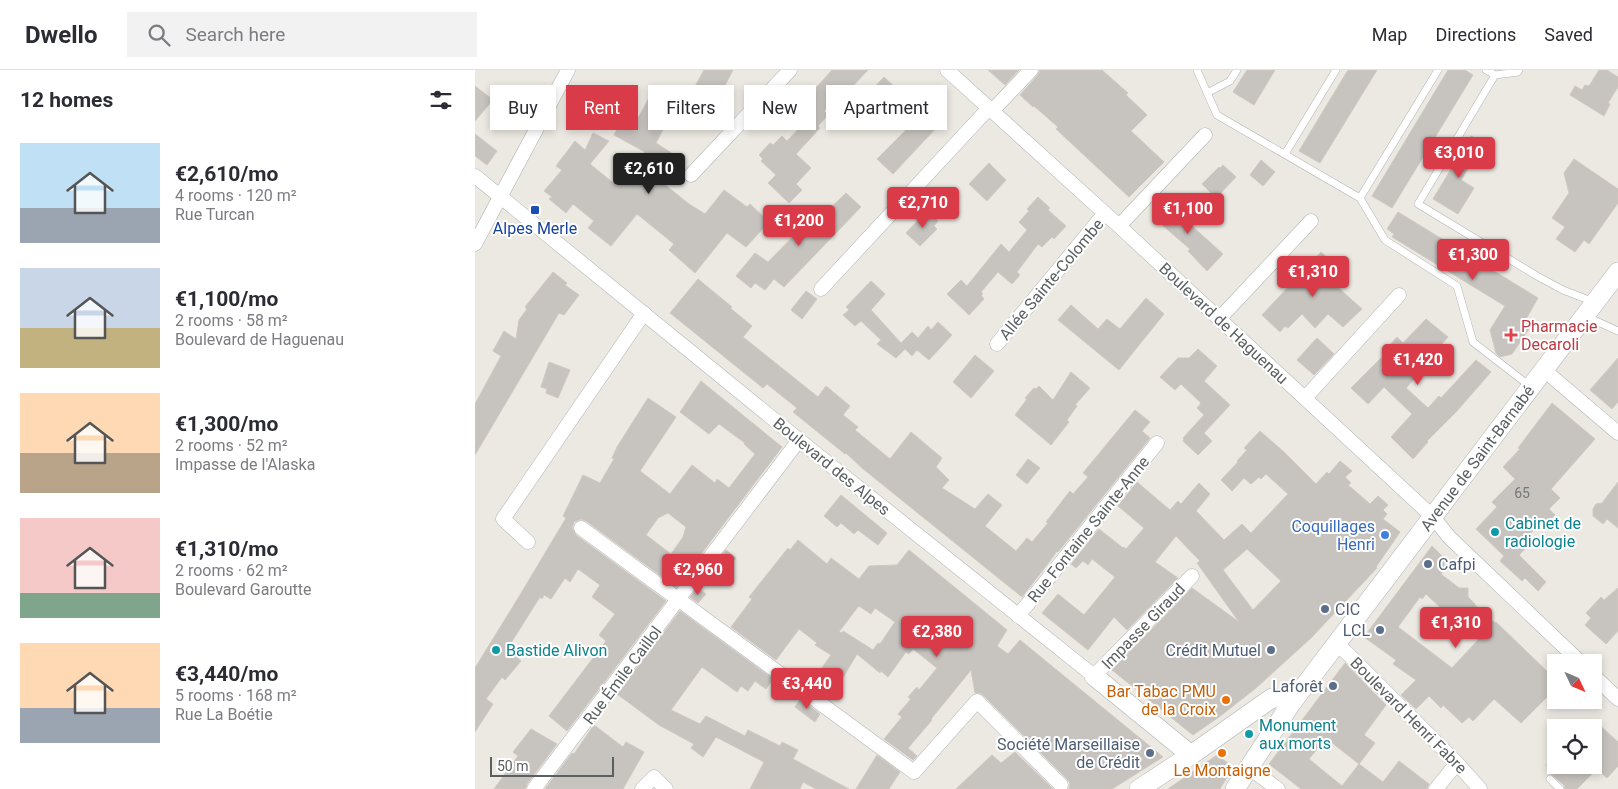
<!DOCTYPE html>
<html lang="en">
<head>
<meta charset="utf-8">
<style>
  :root { --surface:#fff; --page:#f2f2f3; --text:#2b2b33; --muted:#7c7c81; --line:#e1e1e2; --accent:#d93b49 }
  body { margin:0; font-family:Roboto,sans-serif; background:var(--page); color:var(--text); height:100vh; display:flex; flex-direction:column; font-size:19px; white-space:nowrap }
  * { box-sizing:border-box; margin:0 }
  p { font-size:16px; color:var(--muted) }
  .icon { flex:none; width:28px; height:28px; fill:none; stroke:currentColor; stroke-width:2; stroke-linecap:round; stroke-linejoin:round }
  .map { position:relative; flex:1; overflow:hidden }
  .panel { display:flex; flex-direction:column; background:var(--surface); width:475px }
  .panel>* { flex:none }
  .banner { position:absolute; left:15px; top:15px; width:475px; height:45px; display:flex; gap:10px }
  .needle { width:32px; rotate:134deg }
  .buttons { position:absolute; left:1072px; top:584px; display:grid; gap:10px }
  .buttons a { display:grid; place-items:center; width:55px; height:55px; border-radius:0px; background:var(--surface); box-shadow:0 2px 8px #0003; font-size:25px }
  .scale { position:absolute; left:15px; bottom:12px; width:124px; box-sizing:border-box; padding-left:5px; border:2px solid #5a5f62; border-top:0; font-size:14px; line-height:18px; white-space:nowrap; color:#5a5f62; -webkit-text-stroke:4px #fff; paint-order:stroke }
  .price { position:absolute; translate:-50% -42px; padding:0 11px; border-radius:5px; background:var(--accent); color:#fff; font-size:16px; line-height:32px; filter:drop-shadow(0 1px 2px #0008) }
  .price::after { content:''; position:absolute; left:50%; top:30px; width:15px; height:11px; margin-left:-8px; background:inherit; clip-path:polygon(0 0,100% 0,50% 100%) }
  .price.on { background:#222; color:#fff }
  ul { padding:0; list-style:none }
  li { display:flex; align-items:center; gap:15px; height:125px; padding:0 20px }
  li span { display:grid; place-items:center; flex:none; width:140px; height:100px; border-radius:0px; color:#555 }
  li>.icon { margin-inline-start:auto }
  span .icon { width:60px; height:60px; fill:#fffc; stroke-width:1 }
  li b { font-size:21px }
  h2 { display:flex; justify-content:space-between; align-items:center; height:60px; padding:0 20px; font-size:21px }
  .pill { padding:0 18px; border-radius:0px; background:var(--surface); box-shadow:0 2px 8px #0003; font-size:18px; line-height:45px }
  .pill.on { background:var(--accent); color:#fff }
  header { display:flex; align-items:center; gap:30px; box-sizing:border-box; height:70px; padding:0 25px; background:var(--surface); border-bottom:1px solid var(--line) }
  header strong { font-size:24px }
  nav { display:flex; gap:28px; margin-inline-start:auto; font-size:18px }
  .search { width:350px; height:45px; background:var(--page); display:flex; align-items:center; gap:12px; box-sizing:border-box; padding:0 18px; border-radius:0px; color:var(--muted); font-size:19px }
  main { display:flex; flex:1; min-height:0 }
  .map>svg:first-child { display:block }
  .building { fill:#c7c3bf; stroke:#d0c9c1; fill-rule:evenodd }
  .lines { fill:none; stroke-linecap:round; stroke-linejoin:round }
  .lane-casing { stroke:#b0b3b6; stroke-width:8 }
  .street-casing { stroke:#b0b3b6; stroke-width:15 }
  .secondary-casing { stroke:#afb3b6; stroke-width:20 }
  .lane { stroke:#fff; stroke-width:7 }
  .street { stroke:#fff; stroke-width:14 }
  .secondary { stroke:#fff; stroke-width:19 }
  .transit-dot { fill:#1a4fb4; stroke:#fff; stroke-width:2 }
  .health-dot { fill:#e0444e; stroke:#fff; stroke-width:2 }
  .culture-dot { fill:#0f9aa8; stroke:#fff; stroke-width:2 }
  .shop-dot { fill:#3f7fe0; stroke:#fff; stroke-width:2 }
  .service-dot { fill:#5c6f8a; stroke:#fff; stroke-width:2 }
  .food-dot { fill:#e8710a; stroke:#fff; stroke-width:2 }
  .labels { text-anchor:middle; stroke-width:4; stroke-linejoin:round; paint-order:stroke }
  .number-label { font-size:14px; fill:#757879 }
  .transit-label { font-size:16px; fill:#164399; stroke:#fff }
  .street-label { font-size:16px; fill:#5a5f62; stroke:#fff }
  .health-label { font-size:16px; fill:#be3a42; stroke:#fff; text-anchor:start }
  .culture-label { font-size:16px; fill:#0d838f; stroke:#fff; text-anchor:start }
  .shop-label { font-size:16px; fill:#366cbe; stroke:#fff; text-anchor:end }
  .service-label { font-size:16px; fill:#4e5e75; stroke:#fff; text-anchor:end }
  .food-label { font-size:16px; fill:#c56008; stroke:#fff; text-anchor:end }
</style>
</head>
<body>
<header>
<strong>Dwello</strong>
<div class="search"><svg class="icon" aria-label="search" viewBox="0 0 24 24"><circle cx="10" cy="10" r="6"/><path d="M15 15l6 6"/></svg>Search here</div>
<nav><a>Map</a><a>Directions</a><a>Saved</a></nav>
</header>
<main>
<section class="panel">
<h2>12 homes<svg class="icon" aria-label="filters" viewBox="0 0 24 24"><path d="M4 7h16M4 17h16"/><circle cx="9" cy="7" r="2"/><circle cx="15" cy="17" r="2"/></svg></h2>
<ul>
<li><span style="background:linear-gradient(#bfe0f5 65%,#9aa5b1 0)"><svg class="icon" aria-label="home" viewBox="0 0 24 24"><path d="M3 11l9-7 9 7M6 9v11h12V9"/></svg></span><div><b>€2,610/mo</b><p>4 rooms · 120 m²</p><p>Rue Turcan</p></div></li>
<li><span style="background:linear-gradient(#c9d6e8 60%,#c2b280 0)"><svg class="icon" aria-label="home" viewBox="0 0 24 24"><path d="M3 11l9-7 9 7M6 9v11h12V9"/></svg></span><div><b>€1,100/mo</b><p>2 rooms · 58 m²</p><p>Boulevard de Haguenau</p></div></li>
<li><span style="background:linear-gradient(#ffd9b3 60%,#b9a48a 0)"><svg class="icon" aria-label="home" viewBox="0 0 24 24"><path d="M3 11l9-7 9 7M6 9v11h12V9"/></svg></span><div><b>€1,300/mo</b><p>2 rooms · 52 m²</p><p>Impasse de l'Alaska</p></div></li>
<li><span style="background:linear-gradient(#f6c9c9 75%,#7fa58c 0)"><svg class="icon" aria-label="home" viewBox="0 0 24 24"><path d="M3 11l9-7 9 7M6 9v11h12V9"/></svg></span><div><b>€1,310/mo</b><p>2 rooms · 62 m²</p><p>Boulevard Garoutte</p></div></li>
<li><span style="background:linear-gradient(#ffd9b3 65%,#9aa5b1 0)"><svg class="icon" aria-label="home" viewBox="0 0 24 24"><path d="M3 11l9-7 9 7M6 9v11h12V9"/></svg></span><div><b>€3,440/mo</b><p>5 rooms · 168 m²</p><p>Rue La Boétie</p></div></li>
</ul>
</section>
<div class="map">
<svg width="1143" height="719" viewBox="0 0 1143 719">
  <rect width="100%" height="100%" fill="#ece8e2"/>
  <path class="building" d="M229,0h29l-24,46 -26,-14 6,-11 3,1z
    M357,0h36l-18,19 -3,-2 -23,24 4,4 -10,11 2,2 -24,26 15,14 -15,16 6,6 -13,13 -21,-20 8,-8 -15,-14 2,-2 -4,-4 11,-12 3,2 9,-9 5,5 19,-20 -11,-10 9,-11 -2,-2 10,-10 2,2z
    M513,0h31l-14,15z
    M565,0h62l26,23 -2,2 21,20 -16,16 33,31 -35,35 -73,-68 2,-2 -24,-21 -1,1 -13,-12 17,-19z
    M772,0h28l-21,35 -21,-13z
    M873,0h29l-57,93 -21,-12z
    M973,0h17l8,5 -81,133 -20,-12z
    M1124,0h8l11,7v10l-10,16 2,1 -6,12 -34,-21 5,-9 7,4 3,-5 4,1z
    M409,7l37,35 1,-1 16,15 -45,48 -16,-15 30,-30 -39,-35z
    M0,16l18,14 -18,21z
    M174,28l24,12 -17,33 23,15 -5,9 -5,-3 -10,16 30,24 16,10 19,-24 23,17 3,-3 19,18 -23,25 -19,-14 -32,40 -26,-23 5,-6 -37,-30 -26,32 -23,-18 6,-7 -21,-17 -7,9 -17,-14 3,-2 -8,-6 18,-21 -6,-4 19,-25 10,9 8,-17 16,8 -19,23 27,22 28,-34 -31,-17 11,-20 11,7z
    M0,64l22,17 -10,14 -12,-9z
    M996,66l13,7 -23,37 13,8 -16,26 -25,-15z
    M1099,89l44,30v14l-29,41 -5,-4 -9,12 -19,-13 9,-12 -13,-9 17,-25 -5,-20z
    M786,90l14,12 -12,14 -13,-11z
    M514,93l17,17 -19,21 -18,-17z
    M748,95l13,12 -20,21 -14,-14 17,-17 1,1z
    M371,123l15,14 -77,80 -10,-8 -9,11 -10,-7 -4,5 -15,-12 19,-23 13,9 48,-49 5,4z
    M563,127l12,11 -2,2 18,16 -12,13 -2,-2 -10,10 -4,-3 -21,28 3,3 -8,9 -14,-12 -17,20 2,2 -2,1 3,4 -15,16 -22,-21 14,-14 6,6 34,-42 8,8 18,-22 -8,-8 10,-11 -2,-2z
    M697,128l15,14 -5,5 41,37 -16,17 -19,-20 2,-2 -36,-31z
    M453,142l10,9 -4,5 3,3 -17,17 -14,-13 15,-16 1,1z
    M923,142l140,86 -12,21 3,10 -17,25 -12,3 -4,-4 -6,-23 15,-24 -113,-69 2,-3 -7,-5z
    M846,182l22,20 -10,11 29,26 -19,18 -15,-13 -13,14 -13,-14 -14,14 -3,-2 -5,6 -18,-17z
    M78,202l14,11 -2,2 14,10 -15,20 -5,-2 -84,142v-51l26,-48 -8,-5 11,-20 12,8 3,-19 8,-11 -2,-2z
    M223,209l34,28 -2,1 22,18 -9,11 75,60 8,-11 24,20 -7,9 15,12 -3,3 35,29 21,-27 31,26 -6,9 13,13 -7,8 33,21 13,-15 14,11 -17,21 31,25 11,-13 5,4 16,-19 -2,-1 24,-31 3,3 15,-17 -5,-4 52,-63 15,12 -8,9 8,7 -92,114 -1,-1 -7,10 -28,36 -160,-129 -16,-15 -1,1 -52,-42 4,-4 -30,-24 -4,4 -93,-75z
    M396,211l14,13 -14,16 30,33 11,-11 6,6 10,-12 3,4 7,-8 14,13 -23,25 -12,-10 -5,6 -7,-7 -9,9 -19,-14 4,-4 -20,-19 -6,5 -12,-11 6,-5 -3,-3z
    M331,221l11,8 -15,20 -11,-9z
    M671,228l18,16 -45,56 -61,-50 13,-15 27,24 9,-10 13,10z
    M951,249l22,18 -26,29 2,2 -18,20 22,20 11,-12 2,2 35,-38 15,12 -35,40 -29,29 1,1 -15,17 -22,-22 21,-23 -28,-27 -16,17 -17,-16 31,-31v-9l7,-2 8,-9 6,6z
    M842,268l17,16 -20,21 -17,-15z
    M723,279l19,17 -13,15 26,24 -26,28 8,8 -14,14 -15,-14 1,-2 -1,-1 21,-23 -7,-7 4,-5 -20,-19 -6,6 -15,-13 18,-19h11z
    M500,285l19,16 -23,27 -18,-16z
    M1143,288v44l-6,7 -22,-19z
    M74,292l21,8 -12,28 -12,-5 1,-4 -6,-2z
    M596,302l19,16 -15,17 2,1 -10,14 2,2 -18,23 -36,-30 12,-16 -2,-1 9,-10 2,1 3,-3 14,14z
    M226,311l81,66 -106,140 -90,-66 -5,-2 -7,3 -2,6 4,7 90,66 -99,130 -18,-15 57,-75 -7,-6 16,-21 -23,-17 8,-12 -22,-16 -8,13 -5,-4 -14,21 -7,-4 -2,4 -2,-2 -31,49 6,5 -2,3 8,7 -16,19 -3,-3 -16,22 7,5 -18,28v-64l45,-73 46,-77 -3,-2 20,-41 17,8 14,-24 -2,-1 5,-11 31,-49 28,19 -36,54 30,23 22,-29 23,18 2,-4 12,9 26,-34 -11,-10 1,-1 -26,-19 -10,10 -29,-22zM193,443l18,14 -3,10 -12,17 -25,-19 12,-17z
    M1077,333l43,36 -44,50 9,9 -11,11 6,6 -9,10 -4,-4 -18,19 5,5 -10,10 27,27 -8,9 -13,-13 -3,3 -22,-20 4,-5 -28,-27 21,-22 -5,-5 23,-23 -12,-12 17,-18 -2,-1z
    M785,361l24,21 32,32 11,-12 2,2 11,-13 12,10 -7,6 6,6 -3,2 22,19 8,-8 10,9 -5,5 4,4 -4,5 17,13 -24,35 1,1 -66,70 -55,50 -37,29 -26,18 -81,-65 80,-82 47,34 -42,-59 3,-2 -24,-25 -21,26 23,16 -51,52 -13,-13 -26,33 -46,-37 16,-19 26,21 31,-38 -23,-18 -4,6 -5,-4 -7,7 -5,-4 28,-35 24,19 1,-1 2,2 18,-21 -26,-22 19,-24 33,28 8,-9 3,3 18,-21 11,11 -14,17 28,29 18,-16 9,9 37,-39 -22,-20 -5,5 -2,-2 -8,7 -7,-6 -12,13 -11,-11 17,-18 -1,-1 10,-11 -3,-2zM772,479l34,32 -28,29 -30,-40z
    M553,389l12,9 -13,16 -11,-9z
    M1143,412v46l-11,-9 -4,5 -10,-8v-7l3,-5 6,-1z
    M366,425l46,38 -9,12 -20,-15 -4,4 -13,-11 -4,4 -13,-11z
    M323,470l29,24 4,-6 28,21 10,-13 28,-1 12,-15 98,80 -10,16 11,8 12,-14 143,117 -51,32h-43l1,-6 -3,-4 -84,-84 -3,-2h-5l-4,-23 -40,49 1,1 -24,28 9,8 -4,4 -29,-21 18,-22 -4,-3 13,-15 -3,-2 9,-10 2,3 18,-22 -24,-19 -4,5 -3,-2 -18,25 -7,-6 -1,2 -23,-19 -27,45 -20,-14 21,-30 -16,-10 2,-2 -18,-14 -23,31 -45,-33 21,-28 -3,-2 39,-49 2,2zM384,536l12,8 4,-6 20,14 -15,22 -2,-1 -5,7 -30,-19 -2,2 -2,-1 18,-24z
    M957,476l17,17 -8,11 18,14h9v9l7,7v1l20,18 1,-1 60,58v8l-35,35 -27,-24 -21,22 -4,-4 -7,6 -19,-18 -2,3 -12,-12 -13,13 -15,-14 15,-15 -23,-16 3,-4 -32,-23zM951,524l31,29 1,-1 20,18 -26,28 -54,-41 22,-30 2,2z
    M251,480l10,8 -12,16 -10,-7z
    M223,518l8,6 -8,9 -8,-6z
    M1143,518v43l-12,13 -21,-19 6,-7 -5,-5 15,-16 3,3z
    M205,541l93,68 -7,10 -11,-8 -7,10 -7,-5 -4,6 -35,-25 -31,43 29,14 6,-8 39,20 3,-6 32,16 2,-4 16,8 -5,9 56,30h-33l-13,-7 -3,7h-50l14,-27 -48,-25 -13,20 -12,-9 3,-4 -35,-19 -42,-31z
    M870,593l41,42 -22,30 11,8 -16,21 24,18 16,-21 30,23 -2,5h-126l-32,-25zM851,668l33,26 -17,22 -33,-27z
    M325,629l20,15 -5,8 -20,-15z
    M1119,650l24,22v24l-11,12 -10,-9 -20,20h-12l-1,-4 -13,-11 2,-2 -7,-7h48z
    M119,655l29,22 3,-5 18,10 -21,37h-78l27,-36 2,1z
    M56,659l26,15 -30,40 -2,5h-31l24,-33 -5,-4z
    M540,682l38,37h-97l36,-34 9,8z
    M402,685l23,17 -11,17h-33z
    M742,685l16,12 -13,22h-52z"/>
  <g class="lines">
    <g class="lane-casing">
      <path id="lane" d="M722,0l20,45 143,83 25,42 72,46 16,56 58,45
        M1011,0l9,5
        M1020,5l-77,129 119,72 26,14 31,12
        M1020,5l23,-3 1,-2
        M732,23l23,-12 7,-11
        M810,84l51,-84
        M885,128l78,-128
        M1110,246l33,15
        M1075,709l10,10"/>
    </g>
    <g class="street-casing">
      <path id="street" d="M472,0l172,156 314,291 16,20 131,125
        M517,41l39,-41
        M216,105l99,-105
        M0,106l324,264 295,236 98,-100
        M644,156l86,-91
        M0,174l93,-174
        M346,219l168,-181
        M744,249l92,-98
        M522,274l108,-131
        M1069,300l74,63
        M830,328l94,-103
        M106,458l333,244 63,-71 84,84
        M53,472l-25,-23 141,-206
        M543,546l139,-173
        M861,573l12,11 109,109 23,26
        M1119,606l24,23
        M773,697l30,22
        M59,719l265,-349
        M167,719l12,-12 12,12
        M961,719l21,-26"/>
    </g>
    <g class="secondary-casing">
      <path id="secondary" d="M619,606l97,79
        M664,719l52,-34 81,-57h8l10,7
        M760,719l55,-84 328,-433"/>
    </g>
    <use href="#lane" class="lane"/>
    <use href="#street" class="street"/>
    <use href="#secondary" class="secondary"/>
  </g>
  <rect class="transit-dot" x="55" y="135" width="10" height="10" rx="2.5"/>
  <path class="health-dot" d="M1033.5 257.5h5v5h5v5h-5v5h-5v-5h-5v-5h5z"/>
  <g class="culture-dot">
    <circle cx="1020" cy="462" r="5"/>
    <circle cx="21" cy="580" r="5"/>
    <circle cx="774" cy="664" r="5"/>
  </g>
  <circle class="shop-dot" cx="910" cy="465" r="5"/>
  <g class="service-dot">
    <circle cx="953" cy="494" r="5"/>
    <circle cx="850" cy="539" r="5"/>
    <circle cx="905" cy="560" r="5"/>
    <circle cx="796" cy="580" r="5"/>
    <circle cx="858" cy="616" r="5"/>
    <circle cx="675" cy="683" r="5"/>
  </g>
  <g class="food-dot">
    <circle cx="751" cy="630" r="5"/>
    <circle cx="747" cy="683" r="5"/>
  </g>
  <g class="labels">
    <g class="number-label">
      <text x="1047" y="428">65</text>
    </g>
    <g class="transit-label">
      <text x="60" y="164">Alpes Merle</text>
    </g>
    <g class="street-label">
      <text transform="translate(576 209) rotate(-50)" y="6">Allée Sainte-Colombe</text>
      <text transform="translate(749 253) rotate(43)" y="6">Boulevard de Haguenau</text>
      <text transform="translate(1002 388) rotate(-53)" y="6">Avenue de Saint-Barnabé</text>
      <text transform="translate(357 396) rotate(39)" y="6">Boulevard des Alpes</text>
      <text transform="translate(613 459) rotate(-51)" y="6">Rue Fontaine Sainte-Anne</text>
      <text transform="translate(668 556) rotate(-46)" y="6">Impasse Giraud</text>
      <text transform="translate(147 605) rotate(-53)" y="6">Rue Émile Caillol</text>
      <text transform="translate(934 645) rotate(45)" y="6">Boulevard Henri Fabre</text>
    </g>
    <g class="health-label">
      <text x="1046" y="262">Pharmacie<tspan x="1046" dy="18">Decaroli</tspan></text>
    </g>
    <g class="culture-label">
      <text x="1030" y="459">Cabinet de<tspan x="1030" dy="18">radiologie</tspan></text>
      <text x="31" y="586">Bastide Alivon</text>
      <text x="784" y="661">Monument<tspan x="784" dy="18">aux morts</tspan></text>
    </g>
    <g class="shop-label">
      <text x="900" y="462">Coquillages<tspan x="900" dy="18">Henri</tspan></text>
    </g>
    <g class="service-label">
      <text x="963" y="500" text-anchor="start">Cafpi</text>
      <text x="860" y="545" text-anchor="start">CIC</text>
      <text x="895" y="566">LCL</text>
      <text x="786" y="586">Crédit Mutuel</text>
      <text x="848" y="622">Laforêt</text>
      <text x="665" y="680">Société Marseillaise<tspan x="665" dy="18">de Crédit</tspan></text>
    </g>
    <g class="food-label">
      <text x="741" y="627">Bar Tabac PMU<tspan x="741" dy="18">de la Croix</tspan></text>
      <text x="747" y="706" text-anchor="middle">Le Montaigne</text>
    </g>
  </g>
</svg>
<div class="buttons">
<a><svg class="needle" viewBox="-14 -14 28 28"><path d="M0-13l5 13h-10z" fill="#e53935"/><path d="M0 13l5-13h-10z" fill="#7c7c81"/></svg></a>
<a><svg class="icon" aria-label="locate" viewBox="0 0 24 24"><circle cx="12" cy="12" r="6"/><path d="M12 2v4M12 18v4M2 12h4M18 12h4"/></svg></a>
</div>
<div class="scale">50 m</div>
<b class="price" style="left:984px;top:109px">€3,010</b>
<b class="price on" style="left:174px;top:125px">€2,610</b>
<b class="price" style="left:448px;top:159px">€2,710</b>
<b class="price" style="left:713px;top:165px">€1,100</b>
<b class="price" style="left:324px;top:177px">€1,200</b>
<b class="price" style="left:998px;top:211px">€1,300</b>
<b class="price" style="left:838px;top:228px">€1,310</b>
<b class="price" style="left:943px;top:316px">€1,420</b>
<b class="price" style="left:223px;top:526px">€2,960</b>
<b class="price" style="left:981px;top:579px">€1,310</b>
<b class="price" style="left:462px;top:588px">€2,380</b>
<b class="price" style="left:332px;top:640px">€3,440</b>
<div class="banner">
<a class="pill">Buy</a>
<a class="pill on">Rent</a>
<a class="pill">Filters</a>
<a class="pill">New</a>
<a class="pill">Apartment</a>
</div>
</div>
</main>
</body>
</html>
